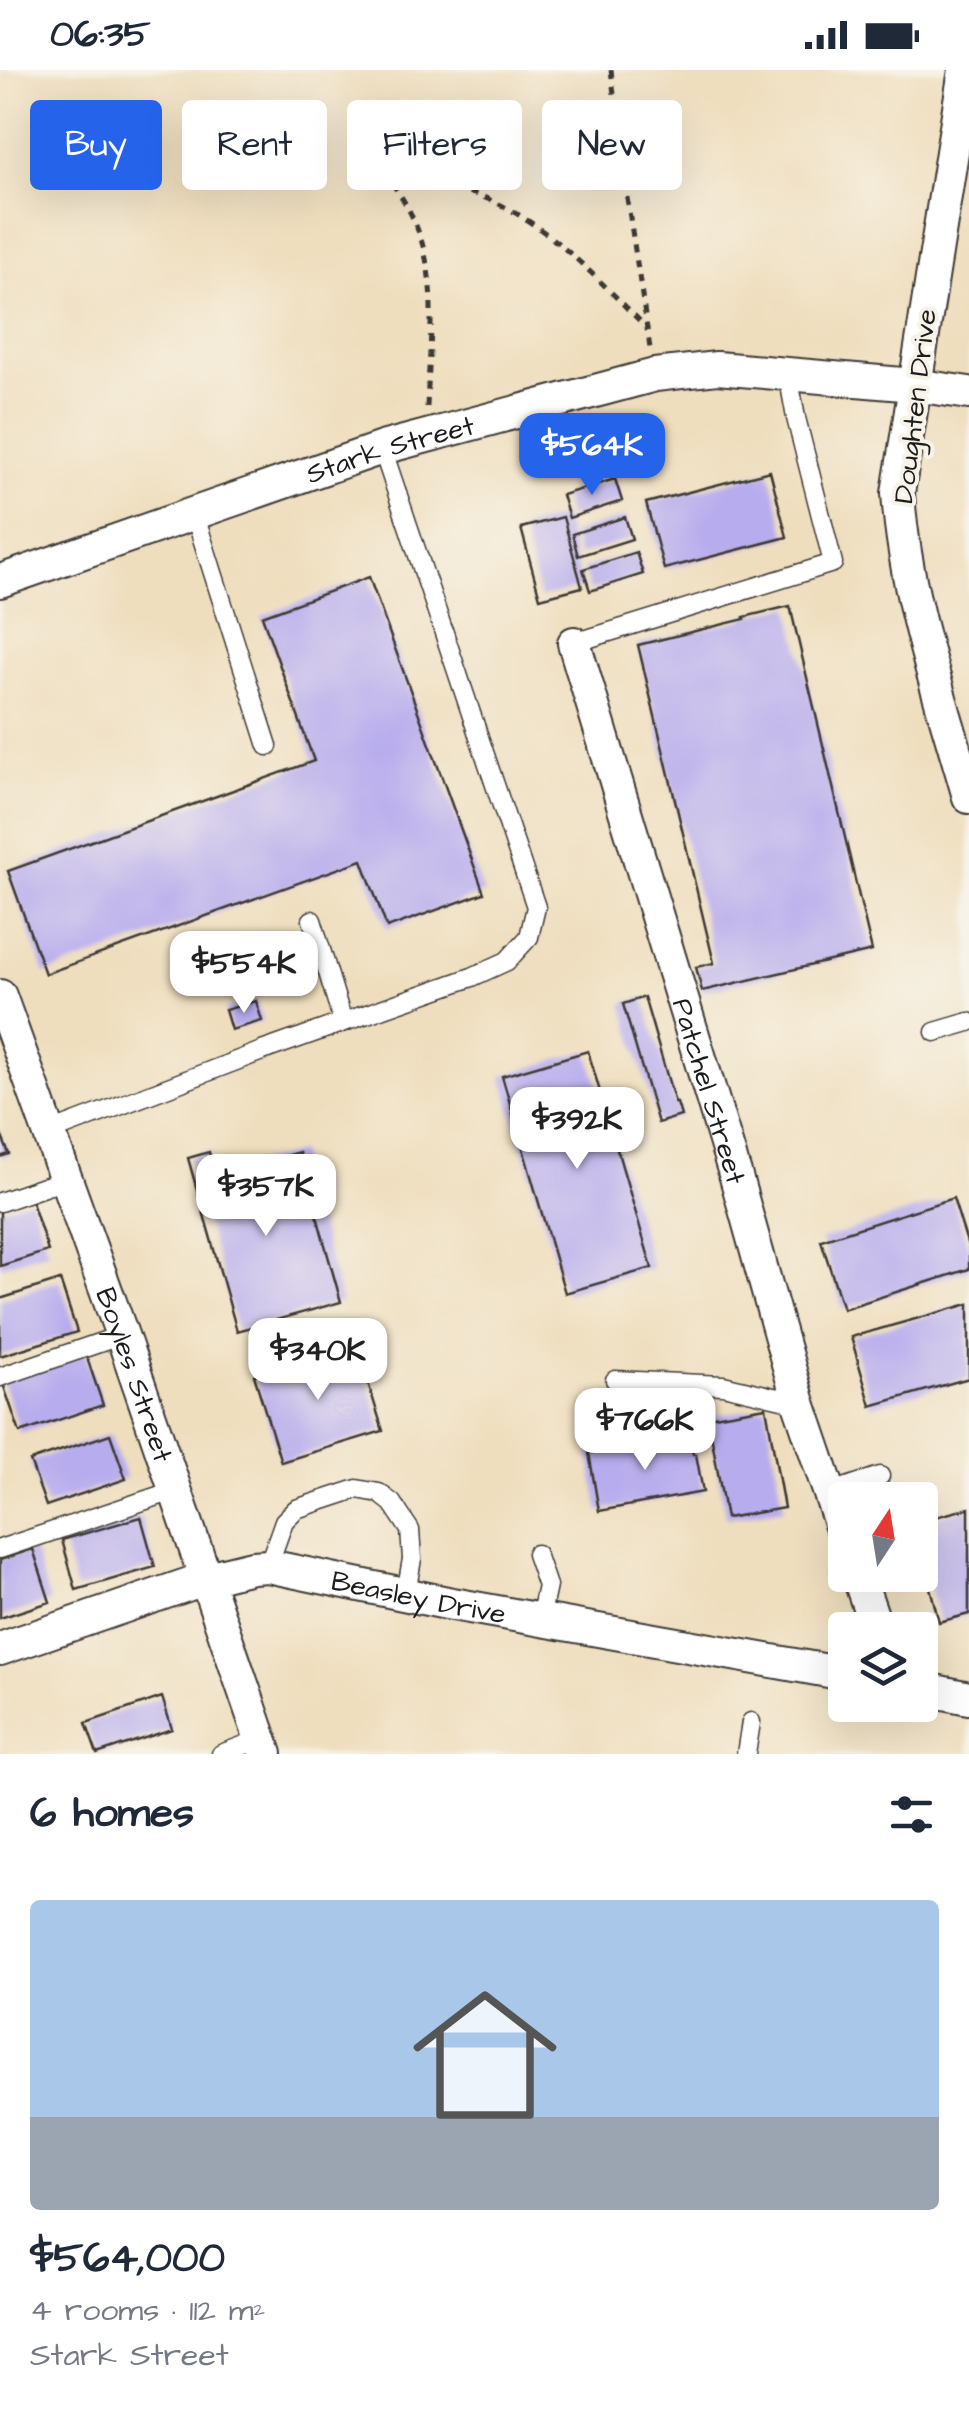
<!DOCTYPE html>
<html lang="en">
<head>
<meta charset="utf-8">
<style>
  :root { --surface:#fff; --page:#f6f6f7; --text:#1f2937; --muted:#747a83; --line:#e0e1e3; --accent:#2563eb }
  body { margin:0; font-family:"Architects Daughter",sans-serif; background:var(--page); color:var(--text); height:100vh; display:flex; flex-direction:column; font-size:38px; white-space:nowrap }
  * { box-sizing:border-box; margin:0 }
  p { font-size:32px; color:var(--muted) }
  .icon { flex:none; width:55px; height:55px; fill:none; stroke:currentColor; stroke-width:2; stroke-linecap:round; stroke-linejoin:round }
  .map { position:relative; height:1684px; overflow:hidden }
  .panel { display:flex; flex-direction:column; background:var(--surface); flex:1 }
  .panel>* { flex:none }
  .hud { position:absolute; left:30px; top:30px; width:910px; height:90px; display:flex; gap:20px }
  .needle { width:65px; rotate:12deg }
  .buttons { position:absolute; left:828px; top:1412px; display:grid; gap:20px }
  .buttons a { display:grid; place-items:center; width:110px; height:110px; border-radius:10px; background:var(--surface); box-shadow:0 10px 40px #0002; font-size:50px }
  .price { position:absolute; translate:-50% -85px; padding:0 22px; border-radius:20px; background:#fff; color:#222; font-size:32px; line-height:65px; filter:drop-shadow(0 2px 5px #0008) }
  .price::after { content:''; position:absolute; left:50%; top:60px; width:30px; height:22px; margin-left:-15px; background:inherit; clip-path:polygon(0 0,100% 0,50% 100%) }
  .price.on { background:var(--accent); color:#fff }
  ul { padding:0; list-style:none }
  li { display:grid; align-content:center; gap:20px; height:530px; padding:0 30px }
  li+li { border-top:2px solid var(--line) }
  li span { display:grid; place-items:center; height:310px; border-radius:10px; color:#555 }
  li>.icon { margin-inline-start:auto }
  span .icon { width:180px; height:180px; fill:#fffc; stroke-width:1 }
  li b { font-size:42px }
  h2 { display:flex; justify-content:space-between; align-items:center; height:120px; padding:0 30px; font-size:42px }
  .pill { padding:0 35px; border-radius:10px; background:var(--surface); box-shadow:0 10px 40px #0002; font-size:35px; line-height:90px }
  .pill.on { background:var(--accent); color:#fff }
  .status { display:flex; justify-content:space-between; align-items:center; height:70px; padding:0 50px; background:var(--surface); direction:ltr }
  .status svg { height:28px; fill:currentColor }
  .map>svg:first-child { display:block }
  .building { fill:#b7aced }
  .lines { fill:none; stroke-linecap:round; stroke-linejoin:round }
  .service-casing { stroke:#3c3934; stroke-width:21 }
  .minor-casing { stroke:#3c3934; stroke-width:36 }
  .path { stroke:#3c3934; stroke-width:5; stroke-dasharray:8 8; stroke-linecap:butt }
  .service { stroke:#fff; stroke-width:18 }
  .minor { stroke:#fff; stroke-width:32 }
  .labels { text-anchor:middle; stroke-width:8; stroke-linejoin:round; paint-order:stroke }
  .street-label { font-size:28px; fill:#1c1c1c; stroke:#f7f3e8 }
</style>
</head>
<body>
<div class="status"><b>06:35</b><svg viewBox="0 0 49 12"><path d="M0 12V9h3v3zM5 12V6h3v6zM10 12V3h3v9zM15 12V0h3v12zM26 1h20v11H26zM47 4h2v5h-2z"/></svg></div>
<div class="map">
<svg width="969" height="1684" viewBox="0 0 969 1684">
  <rect width="100%" height="100%" fill="#f7f3e8"/>
  <filter id="ink" filterUnits="userSpaceOnUse"><feTurbulence type="fractalNoise" baseFrequency=".01" numOctaves="2"/><feDisplacementMap in="SourceGraphic" scale="20" xChannelSelector="R" yChannelSelector="G"/><feConvolveMatrix kernelMatrix="1 2 1 2 8 2 1 2 1" color-interpolation-filters="sRGB"/></filter>
  <filter id="wash" filterUnits="userSpaceOnUse"><feTurbulence type="fractalNoise" baseFrequency=".0048" numOctaves="4" result="noise"/><feDisplacementMap in="SourceGraphic" scale="40" xChannelSelector="R" yChannelSelector="G"/><feGaussianBlur stdDeviation="2.25" result="paint"/><feColorMatrix in="noise" values="0 0 0 0 0 0 0 0 0 0 0 0 0 0 0 0 0 1.4 0 .05"/><feComposite in="paint" operator="in"/></filter>
  <g filter="url(#wash)">
    <rect width="100%" height="100%" fill="#efdebe"/>
    <g id="blocks">
      <path class="building" d="M770,401l17,66 -123,32 -18,-66z
        M615,409l7,22 -53,17 -7,-23z
        M563,447l19,70 -42,11 -19,-70z
        M625,447l7,22 -54,17 -6,-22z
        M636,482l7,22 -53,17 -7,-22z
        M369,507l115,316 -97,35 -25,-68 -317,114 -37,-103 306,-110 -52,-145z
        M790,536l82,345 -170,40 -6,-24 18,-4 -76,-318 107,-26 -1,-2z
        M644,927l31,106h2l4,13 -23,7 -35,-119z
        M256,931l6,20 -31,9 -6,-20z
        M588,981l64,217 -87,25 -63,-217z
        M0,1062l9,22 -9,3z
        M209,1082l6,23 84,-23 42,150 -104,29 -49,-173z
        M953,1128l16,51v20l-126,40 -22,-69z
        M31,1129l17,52 -48,15v-57z
        M60,1210l17,52 -77,24v-57z
        M969,1234v74l-98,28 -20,-69z
        M356,1274l27,87 -102,31 -27,-87z
        M85,1282l18,53 -83,28 -18,-52z
        M766,1337l18,101 -58,10 -18,-101z
        M110,1364l16,45 -80,27 -16,-45z
        M689,1365l4,19h3l7,38 -104,19 -10,-58z
        M969,1438v106l-30,8 -19,-73v-28z
        M141,1447l14,50 -79,23 -14,-50z
        M33,1479l17,53 -50,16v-58z
        M162,1627l10,32 -75,25 -11,-31z"/>
    </g>
  </g>
  <g filter="url(#ink)">
    <use href="#blocks" fill-opacity="0" stroke="#3c3934" stroke-width="2.5"/>
    <g class="lines">
      <g class="service-casing">
        <path id="service" d="M194,443l74,233
          M574,573l259,-80 -37,-145 -8,-44
          M312,850l31,102
          M935,962l34,-10
          M51,1062l211,-81 210,-74 35,-16 22,-24 7,-30 -154,-459
          M0,1132l67,-23
          M0,1307l122,-42
          M615,1310l108,5 76,18
          M829,1423l51,-17
          M0,1479l176,-59
          M536,1484l11,32 -7,33
          M268,1496l16,-45 12,-12 61,-20 22,4 13,10 18,27 2,29 -6,34
          M221,1684l40,-15
          M746,1684l5,-32"/>
      </g>
      <g class="minor-casing">
        <g id="minor">
          <path d="M965,0l-67,423c7,104 43,205 71,304"/>
          <path id="s1" d="M0,511l382,-133 273,-73 62,-7 197,17 55,8"/>
          <path id="s2" d="M574,573l162,534 63,226 46,135"/>
          <path id="s3" d="M0,926l122,339 144,419"/>
          <path d="M858,1505l19,55"/>
          <path id="s4" d="M0,1579l207,-71 45,-11 16,-1 179,37 398,71"/>
          <path d="M920,1618l49,10"/>
        </g>
      </g>
      <path class="path" d="M611,0l16,128 23,150
        M427,337c3,-80 17,-152 -33,-221 26,-1 53,0 77,7 68,20 128,88 177,136"/>
      <use href="#service" class="service"/>
      <use href="#minor" class="minor"/>
    </g>
  </g>
  <g class="labels">
    <g class="street-label">
      <text transform="translate(914 336) rotate(-83)" y="10">Doughten Drive</text>
      <text dy="10" stroke="none"><textPath href="#s1" startOffset="412">Stark Street</textPath></text>
      <text dy="10" stroke="none"><textPath href="#s2" startOffset="468">Patchel Street</textPath></text>
      <text dy="10" stroke="none"><textPath href="#s3" startOffset="402">Boyles Street</textPath></text>
      <text dy="10" stroke="none"><textPath href="#s4" startOffset="435">Beasley Drive</textPath></text>
    </g>
  </g>
</svg>
<div class="buttons">
<a><svg class="needle" viewBox="-14 -14 28 28"><path d="M0-13l5 13h-10z" fill="#e53935"/><path d="M0 13l5-13h-10z" fill="#747a83"/></svg></a>
<a><svg class="icon" aria-label="layers" viewBox="0 0 24 24"><path d="M12 4l9 5-9 5-9-5zM3 14l9 5 9-5"/></svg></a>
</div>
<b class="price on" style="left:592px;top:428px">$564K</b>
<b class="price" style="left:244px;top:946px">$554K</b>
<b class="price" style="left:577px;top:1102px">$392K</b>
<b class="price" style="left:266px;top:1169px">$357K</b>
<b class="price" style="left:318px;top:1333px">$340K</b>
<b class="price" style="left:645px;top:1403px">$766K</b>
<div class="hud">
<a class="pill on">Buy</a>
<a class="pill">Rent</a>
<a class="pill">Filters</a>
<a class="pill">New</a>
</div>
</div>
<section class="panel">
<h2>6 homes<svg class="icon" aria-label="filters" viewBox="0 0 24 24"><path d="M4 7h16M4 17h16"/><circle cx="9" cy="7" r="2"/><circle cx="15" cy="17" r="2"/></svg></h2>
<ul>
<li><span style="background:linear-gradient(#a9c7e8 70%,#9aa5b1 0)"><svg class="icon" aria-label="home" viewBox="0 0 24 24"><path d="M3 11l9-7 9 7M6 9v11h12V9"/></svg></span><div><b>$564,000</b><p>4 rooms · 112 m²</p><p>Stark Street</p></div></li>
</ul>
</section>
</body>
</html>
